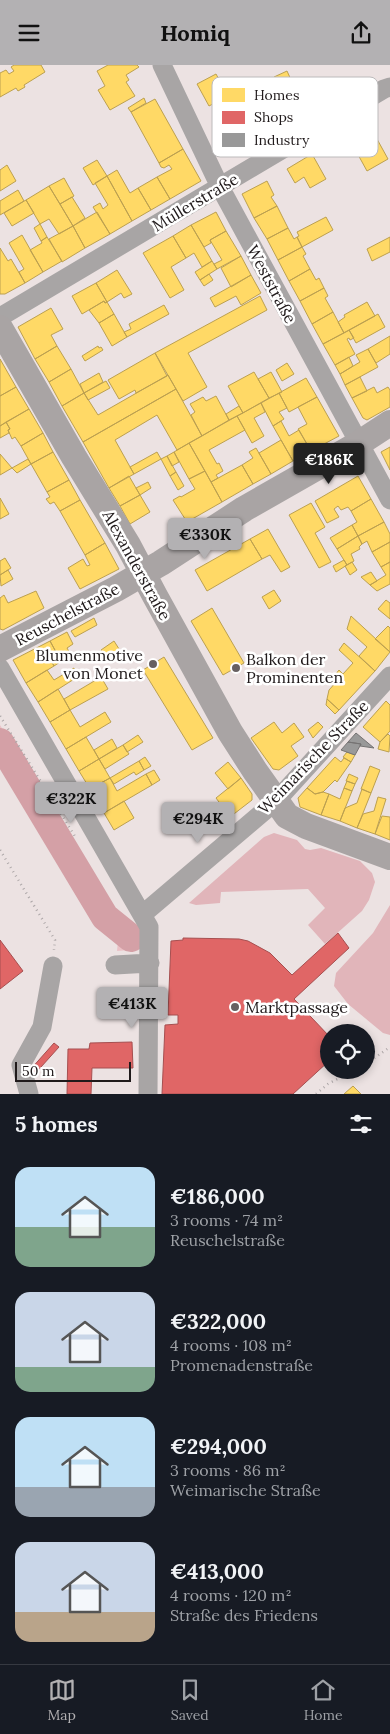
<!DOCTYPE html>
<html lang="en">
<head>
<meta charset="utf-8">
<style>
  :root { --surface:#171b24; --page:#242831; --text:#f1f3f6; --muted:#9ea1a6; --line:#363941; --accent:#b3b1b3 }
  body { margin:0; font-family:Lora,serif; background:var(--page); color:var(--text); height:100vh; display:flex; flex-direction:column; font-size:19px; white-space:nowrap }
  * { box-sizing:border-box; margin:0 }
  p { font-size:16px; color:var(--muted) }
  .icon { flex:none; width:28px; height:28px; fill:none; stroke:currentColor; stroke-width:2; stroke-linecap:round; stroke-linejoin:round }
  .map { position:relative; height:1029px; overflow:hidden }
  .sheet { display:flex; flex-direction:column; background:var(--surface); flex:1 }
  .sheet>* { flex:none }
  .fabs { position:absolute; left:320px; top:959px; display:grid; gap:10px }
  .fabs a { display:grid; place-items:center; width:55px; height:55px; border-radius:50%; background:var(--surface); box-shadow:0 2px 8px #0003; font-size:25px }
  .scale { position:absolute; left:15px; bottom:12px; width:116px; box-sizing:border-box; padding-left:5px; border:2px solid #201a1b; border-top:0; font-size:14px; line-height:18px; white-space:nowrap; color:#201a1b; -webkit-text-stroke:4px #fff; paint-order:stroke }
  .price { position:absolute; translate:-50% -42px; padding:0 11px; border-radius:5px; background:var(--accent); color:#111; font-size:16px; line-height:32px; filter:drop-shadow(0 1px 2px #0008) }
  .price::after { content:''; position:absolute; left:50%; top:30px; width:15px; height:11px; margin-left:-8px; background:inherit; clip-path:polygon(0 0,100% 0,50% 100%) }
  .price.current { background:#222; color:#fff }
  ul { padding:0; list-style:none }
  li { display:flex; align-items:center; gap:15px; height:125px; padding:0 15px }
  li span { display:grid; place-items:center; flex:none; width:140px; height:100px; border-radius:15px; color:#555 }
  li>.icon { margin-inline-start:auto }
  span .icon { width:60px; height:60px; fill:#fffc; stroke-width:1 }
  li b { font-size:21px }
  h2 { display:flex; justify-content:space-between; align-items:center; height:60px; padding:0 15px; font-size:21px }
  header { display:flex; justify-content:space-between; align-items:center; height:65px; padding:0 15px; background:var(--accent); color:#111; font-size:22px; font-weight:700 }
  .tab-bar { display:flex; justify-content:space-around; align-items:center; height:70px; border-top:1px solid var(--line); background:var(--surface); font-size:14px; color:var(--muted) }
  .tab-bar a { display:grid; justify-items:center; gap:2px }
  .tab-bar .current { color:var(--accent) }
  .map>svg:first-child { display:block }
  .green { fill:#ebc1c6 }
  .forest { fill:#e1b5ba }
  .homes { fill:#ffd966; stroke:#bca050 }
  .shops { fill:#e06666; stroke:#a64f50 }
  .industry { fill:#999; stroke:#757373 }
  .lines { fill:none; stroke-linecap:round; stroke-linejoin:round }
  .river { stroke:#d4a0a6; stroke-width:28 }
  .path { stroke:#ada7a8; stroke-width:2.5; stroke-dasharray:1 4; stroke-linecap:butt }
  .street { stroke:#a8a5a5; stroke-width:19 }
  .secondary { stroke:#a9a4a4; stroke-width:26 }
  .poi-dot { fill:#676061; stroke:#fff; stroke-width:2 }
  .labels { text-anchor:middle; stroke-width:5; stroke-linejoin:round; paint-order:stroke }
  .street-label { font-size:16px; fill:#201a1b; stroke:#fff }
  .poi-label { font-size:16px; fill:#201a1b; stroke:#fff; text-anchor:start }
  .key { fill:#fff; stroke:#bcbabb; stroke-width:1 }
  .key-label { font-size:14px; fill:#201a1b }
</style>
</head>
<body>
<header><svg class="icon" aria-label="menu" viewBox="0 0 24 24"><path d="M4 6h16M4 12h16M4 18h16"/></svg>Homiq<svg class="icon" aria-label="share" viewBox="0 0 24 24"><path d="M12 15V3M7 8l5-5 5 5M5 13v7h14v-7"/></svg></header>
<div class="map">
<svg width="390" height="1029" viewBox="0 0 390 1029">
  <rect width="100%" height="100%" fill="#ece2e2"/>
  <path class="green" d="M0,660l119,192 10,8 5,9 -2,2 -26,-21 -106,-177z
    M105,856l26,19 9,-4 1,13 -24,2 1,-10z"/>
  <path class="forest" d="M274,768l23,7 8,9 5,1 11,-2 39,13 12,12 3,9 -6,18 -7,11 -37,33 -17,-19 17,-17 -17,-19 -87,3 -1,11 -24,2 -7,-2 75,-66z
    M390,840v130l-7,-2 -35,-29 -14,-18 2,-13 37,-40z"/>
  <path class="homes" d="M14,0h27l4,7 -21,13 1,2 -7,4 -2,-3 -16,9v-24l6,-3 3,4 5,-3 -3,-4z
    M108,0h29l2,2 -13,8 3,5 -3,2 9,14 -25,14 -12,-20 7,-4 -8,-15z
    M287,6l5,11 -13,6 -5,-11z
    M216,9l12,22 -19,10 -12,-22z
    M144,33l2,5 -15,9 -3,-4z
    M155,34l28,50 -24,14 -28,-51z
    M377,74l11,20 -21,12 -11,-20 2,-1 -2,-3 10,-6 2,3z
    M183,84l18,32 -31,18 -13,-22 15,-8 -3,-4 -5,3 -3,-1 -2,-4z
    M312,89l14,25 -16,9 -6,-11 -9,6 -8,-14z
    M97,95l10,16 -14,9 -10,-17z
    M7,100l9,16 -16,10v-21z
    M117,105l13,23 8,-5 13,22 -19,11 -25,-45z
    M107,111l25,45 -22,13 -17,-27 7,-4 3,6 5,-4 -13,-22z
    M157,112l13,22 -19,11 -13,-22z
    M64,113l10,18 -14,8 -11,-18z
    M267,116l7,14 -3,2 6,9 -23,12 -12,-24z
    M49,121l24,40 -14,8 -10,-15 -9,5 -14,-24z
    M18,125l6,11 -24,14v-14z
    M72,132l13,21 -12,8 -13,-22z
    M26,135l8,13 -22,13 -8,-13z
    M277,141l11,22 -21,11 -13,-21z
    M97,147l13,22 -25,14 -12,-22z
    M216,147l10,19 -16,9 1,3 -7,4 -13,-22z
    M326,152l7,13 -31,17 -5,-10 2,-1 -2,-4z
    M40,159l7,13 -6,4 -7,-13z
    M191,160l21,36 -10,6 -8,-14 -8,5 -13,-22z
    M73,161l12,22 -23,14 -13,-23z
    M288,163l6,11 3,-2 5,10 -24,13 -11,-21z
    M226,166l15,25 -24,13 -3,-5 8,-4 -12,-20z
    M22,170l21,37 -18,11 -6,-11 5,-3 -15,-26z
    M173,171l13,22 -15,9 13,23 -14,8 -27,-45z
    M47,172l15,24 -19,11 -13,-22 12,-7 -1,-2z
    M390,172v15l-18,9 -5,-12z
    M302,182l4,7 -3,2 7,13 -21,12 -11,-21z
    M0,183l8,13 3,-2 14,24 -20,11h-5z
    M241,191l10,19 -20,12 -10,-19z
    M212,196l5,8 -17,11 -5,-8z
    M310,204l6,11 3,-2 5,10 -24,13 -11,-20z
    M117,205l15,24 -8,4 -3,-5 -14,9 -11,-19z
    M209,209l4,6 -9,6 -4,-6z
    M251,210l10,18 -20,12 -5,-9 -21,11 -5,-9z
    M96,218l11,19 -2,1 -1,-2 -22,13 -10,-18z
    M324,223l4,8 -3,2 8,14 -21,12 -12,-23z
    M260,231l7,14 -79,43 19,34 -24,14 -28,-48z
    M104,236l1,2 2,-1 7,12 -15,9 -10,-13z
    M367,237l8,14 -31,17 -6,-11 7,-5 -1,-2z
    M164,240l5,9 -42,23 -3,-5 7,-3 -2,-5z
    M51,243l12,21 -12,6 6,11 -22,13 -17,-32z
    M333,247l11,21 -21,11 -11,-20z
    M114,249l13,23 -15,9 -13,-23z
    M378,249l7,13 -29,16 -7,-13z
    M349,265l5,8 -4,2 -1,-2 -2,1 8,15 -20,11 -12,-21z
    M390,271v18l-14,9 -8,-14z
    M57,281l14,23 -22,13 -14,-23z
    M98,281l1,2 2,-1 2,3 -18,11 -3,-5z
    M368,284l10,18 -33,18 -5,-11 20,-12 -4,-7z
    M155,288l12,23 -31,17 -1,-3 -16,9 -11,-19z
    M349,292l4,9 -13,8 -5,-9z
    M0,294l16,28 -16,9z
    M287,298l7,11 -12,7 -6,-11z
    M71,304l13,24 -22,13 -13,-24z
    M254,307l15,26 -26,15 -15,-27z
    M271,307l11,20 -13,6 -11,-19z
    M99,308l4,9 -19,11 -4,-9z
    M168,310l8,14 -93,53 -21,-36 22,-13 14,22z
    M360,312l7,14 -15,7 -7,-13z
    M306,313l11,19 -28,15 -10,-19z
    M106,316l4,7 -22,12 -4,-7z
    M16,322l13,22 -29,17v-30z
    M374,322l3,6 11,-6 2,3v17l-23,13 -4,-2 -11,-20z
    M176,324l26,47 -25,14 -20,-35 -42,25 19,34 -25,14 -26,-46z
    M279,328l8,15 -8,4 5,7 -11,7 -12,-23z
    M216,331l13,24 -27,16 -11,-21 4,-3 -5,-8 13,-7 3,4z
    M317,332l22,39 -28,15 -13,-22 9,-5 -9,-17z
    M261,338l4,9 -11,6 10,18 -12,7 -15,-27z
    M239,341l4,7 -14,7 -3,-6z
    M29,344l14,24 -22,13 -6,-9 -3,2 -4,-9 2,-1 -4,-7z
    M237,351l8,14 -36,20 8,14 2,-1 4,8 -7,4 2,3 -7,4 -22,-39z
    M281,356l8,15 10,-6 12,21 -18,10 -20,-35z
    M6,357l4,7 -2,1 1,3 -9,5v-12z
    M43,368l10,19 -22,12 -10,-18z
    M281,375l12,21 -22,13 -12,-21z
    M189,378l16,28 -16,8 -15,-27z
    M390,382v23l-9,-18z
    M256,383l15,26 -18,10 -11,-19 11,-7 -4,-6z
    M53,387l16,28 -22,12 -16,-28z
    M157,387l4,7 -27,15 -4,-7z
    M174,387l5,10 -7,4 -5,-10z
    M0,389l12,14 -12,7z
    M167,391l9,16 -6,4 -9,-17z
    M28,394l3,5 -14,9 -5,-5z
    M242,400l11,19 -31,18 -11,-20z
    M205,406l17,31 -35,20 -14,-22 7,-4 1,1 14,-8 -6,-10z
    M176,407l8,14 -6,4 -8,-14z
    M129,411l11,19 -20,11 -11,-18z
    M358,411l13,23 -20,12 -3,-4 -7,3 -3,-4 -4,3 5,8 -12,6 -12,-22z
    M69,415l11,20 -20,11 -6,-9 -4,2 -4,-5 4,-2 -3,-5z
    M148,417l3,6 -11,7 -4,-7z
    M140,430l10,17 -20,12 -10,-18z
    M0,433l9,16 -9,5z
    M371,434l13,23 -26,14 -6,-11 5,-3 -6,-11z
    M80,435l25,43 -20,12 -25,-44z
    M311,438l14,24 -10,6 16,29 -12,6 -30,-53z
    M384,457l6,12v8l-18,10 -5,-11 -5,3 -4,-8z
    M352,460l6,11 -21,13 -7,-11z
    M268,464l22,38 -9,5 -11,-17 -8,4 -12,-20z
    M358,471l4,8 -3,3 1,2 -9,5 3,7 -7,4 -10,-16z
    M250,474l12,20 -55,32 -12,-21z
    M390,477v20l-9,5 -9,-15z
    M105,478l14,26 -39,20 -12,-21 15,-9 4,7 3,-1 -5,-10z
    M5,493l6,10 -11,7v-14z
    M344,495l3,5 -11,7 -3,-6z
    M352,497l5,8 -7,5 -5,-9z
    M390,497v22l-13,7 -7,-6 16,-10 -5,-8z
    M8,505l5,9 -12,7 -1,-11z
    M371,507l6,9 -7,4 -9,-8z
    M274,525l7,11 -12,8 -7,-12z
    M36,526l8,17 -41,22 -3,-1v-31l4,-3 4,8z
    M386,535l4,3v16l-12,-10z
    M212,543l32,55 -21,12 -32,-54z
    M351,551l39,36 -15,19 -16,-15 8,-9 -20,-18z
    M94,553l3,7 -22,12 -4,-6z
    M388,561l2,2v24l-15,-13z
    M67,567l6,12 -6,4 4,7 -17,11 -5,-9 7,-5 -6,-11z
    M50,576l6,11 -7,5 5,9 -28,17 -13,-23z
    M114,576l7,11 -13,8 -7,-10z
    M344,578l31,28 -36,39 -12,-11 2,-9 9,-10 -4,-4 5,-6 4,4 10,-11 -14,-13z
    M164,592l49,81 -21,12 -49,-80z
    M74,603l5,8 -41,26 -12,-19 21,-13 7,10z
    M101,612l7,12 -38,21 -6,-11z
    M58,624l12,21 -20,12 -12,-20z
    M327,634l12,11 -4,4 -9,-9z
    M386,636l4,4v26l-10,11 -17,-15z
    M70,645l10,17 25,-15 6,10 -45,27 -16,-27z
    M274,657l8,11 12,-10 10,14 -13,9 7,10 -19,14 -6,-1 -22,-31z
    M318,657l5,5 -10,11 -5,-8z
    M388,669l2,2 -1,16 -11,-3 2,-7z
    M138,670l5,7 -16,10 -4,-7z
    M86,672l13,22 -20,12 -13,-22z
    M112,674l5,9 -18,11 -5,-9z
    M123,680l6,9 -24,15 -6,-10z
    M347,687l8,3 -4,7 -8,-5z
    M145,692l6,9 -7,4 -5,-9z
    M335,692l6,5 3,-4 7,4 -14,20 -2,-2 -12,12 -8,2 -8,-6z
    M99,694l11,19 -20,11 -11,-18z
    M139,696l5,9 -8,5 -2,-3 -20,12 -4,-6z
    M228,697l13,16 -13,11 -13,-16z
    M370,701l10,4 -9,23 -10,-4z
    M154,705l6,10 -8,5 -6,-11z
    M146,709l6,11 -48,28 -14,-24 20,-11 7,13z
    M349,709l9,4 -3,6 -9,-3z
    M241,713l11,16v6l-22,17 -14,-19z
    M347,716l8,3 -3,7 -8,-3z
    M307,723l8,6 8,-2 6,2 -8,21 -21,-8 -2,-9z
    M344,723l8,3 -12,30 -19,-6 8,-21 11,5z
    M362,724l9,4 -14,35 -17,-7 5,-13 12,-5z
    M378,732l8,2 -11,35 -18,-6 6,-14 11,-3z
    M124,736l10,17 -20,12 -10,-17z
    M382,751l8,1v23l-15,-6z
    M353,1021l8,8h-17z"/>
  <path class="shops" d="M338,868l11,15 -55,51 35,37v25l-36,33h-131l3,-69 13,-1v-9h-10l3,-74 12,-1v-2l56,1 9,2 22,12 22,22z
    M0,875l23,31 -23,18z
    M132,977l1,26h-41l-1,26h-24l1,-45h21l1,-6z
    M54,978l5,4 -27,30 -2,-7z"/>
  <path class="industry" d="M356,668l18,15 -14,-2 1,-2 -13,-2z
    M348,677l13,2 -6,11 -14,-5z"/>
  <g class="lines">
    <path class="river" d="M0,677l105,175 26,21"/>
    <path class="path" d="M0,651l76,122
      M0,785l55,90 -1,10
      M366,999l24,-17
      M316,1029l12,-10 26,-14"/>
    <path class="street" d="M162,0l58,122 170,313
      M0,252l384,-228 6,-2
      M0,603l149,259 -1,167
      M143,849l133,-113 114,-125
      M115,900l35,-2
      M29,1029l-8,-29 21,-38 11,-61"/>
    <path class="secondary" d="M0,263l74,129 54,88 27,51 75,136 25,39 32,45 19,10 84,31
      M0,584l116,-60 45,-26 83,-54 114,-65 32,-21"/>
  </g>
  <g class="poi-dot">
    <circle cx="153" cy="599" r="5"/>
    <circle cx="236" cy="603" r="5"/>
    <circle cx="235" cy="942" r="5"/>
  </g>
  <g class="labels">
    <g class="street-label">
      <text transform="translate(195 137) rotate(-31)" y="6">Müllerstraße</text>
      <text transform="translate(272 219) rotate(62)" y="6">Weststraße</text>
      <text transform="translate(137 500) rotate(61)" y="6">Alexanderstraße</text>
      <text transform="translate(67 549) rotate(-28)" y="6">Reuschelstraße</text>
      <text transform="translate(313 692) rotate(-46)" y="6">Weimarische Straße</text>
    </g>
    <g class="poi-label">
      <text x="143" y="596" text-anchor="end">Blumenmotive<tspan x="143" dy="18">von Monet</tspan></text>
      <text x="246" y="600">Balkon der<tspan x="246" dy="18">Prominenten</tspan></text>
      <text x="245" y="948">Marktpassage</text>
    </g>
  </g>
  <rect x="212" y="12" width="166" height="80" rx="8" class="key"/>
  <rect x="222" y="23" width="23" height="14" fill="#ffd966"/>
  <rect x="222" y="46" width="23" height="13" fill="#e06666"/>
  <rect x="222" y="68" width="23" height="14" fill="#999"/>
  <g class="key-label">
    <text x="254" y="35">Homes</text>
    <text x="254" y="57">Shops</text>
    <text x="254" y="80">Industry</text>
  </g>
</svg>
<div class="fabs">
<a><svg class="icon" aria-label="locate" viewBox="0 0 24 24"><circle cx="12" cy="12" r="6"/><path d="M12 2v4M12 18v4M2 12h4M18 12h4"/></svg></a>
</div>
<div class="scale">50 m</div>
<b class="price current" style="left:329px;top:420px">€186K</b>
<b class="price" style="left:205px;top:495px">€330K</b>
<b class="price" style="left:71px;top:759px">€322K</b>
<b class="price" style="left:198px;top:779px">€294K</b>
<b class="price" style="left:132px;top:964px">€413K</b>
</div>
<section class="sheet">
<h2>5 homes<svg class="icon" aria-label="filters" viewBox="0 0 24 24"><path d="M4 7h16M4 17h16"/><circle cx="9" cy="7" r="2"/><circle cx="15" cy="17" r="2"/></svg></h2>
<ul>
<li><span style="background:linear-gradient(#bfe0f5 60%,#7fa58c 0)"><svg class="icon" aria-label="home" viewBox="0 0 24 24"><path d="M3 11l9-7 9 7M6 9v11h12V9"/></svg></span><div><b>€186,000</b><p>3 rooms · 74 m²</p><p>Reuschelstraße</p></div></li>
<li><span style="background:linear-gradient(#c9d6e8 75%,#7fa58c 0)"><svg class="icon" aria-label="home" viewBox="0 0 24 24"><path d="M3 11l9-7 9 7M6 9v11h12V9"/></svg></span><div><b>€322,000</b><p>4 rooms · 108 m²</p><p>Promenadenstraße</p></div></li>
<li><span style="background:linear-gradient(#bfe0f5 70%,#9aa5b1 0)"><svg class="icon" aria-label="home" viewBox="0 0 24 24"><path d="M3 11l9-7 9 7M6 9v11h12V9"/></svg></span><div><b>€294,000</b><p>3 rooms · 86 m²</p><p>Weimarische Straße</p></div></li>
<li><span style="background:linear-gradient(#c9d6e8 70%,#b9a48a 0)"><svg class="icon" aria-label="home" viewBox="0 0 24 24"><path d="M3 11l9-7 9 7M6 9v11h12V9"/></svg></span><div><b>€413,000</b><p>4 rooms · 120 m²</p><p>Straße des Friedens</p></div></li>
</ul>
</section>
<nav class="tab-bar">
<a class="current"><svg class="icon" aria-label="map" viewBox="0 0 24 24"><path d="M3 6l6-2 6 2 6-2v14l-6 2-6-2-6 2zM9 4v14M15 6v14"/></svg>Map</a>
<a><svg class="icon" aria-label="saved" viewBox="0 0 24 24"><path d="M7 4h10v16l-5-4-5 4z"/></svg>Saved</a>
<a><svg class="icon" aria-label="home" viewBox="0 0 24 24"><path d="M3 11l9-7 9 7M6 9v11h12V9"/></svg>Home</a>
</nav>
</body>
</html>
